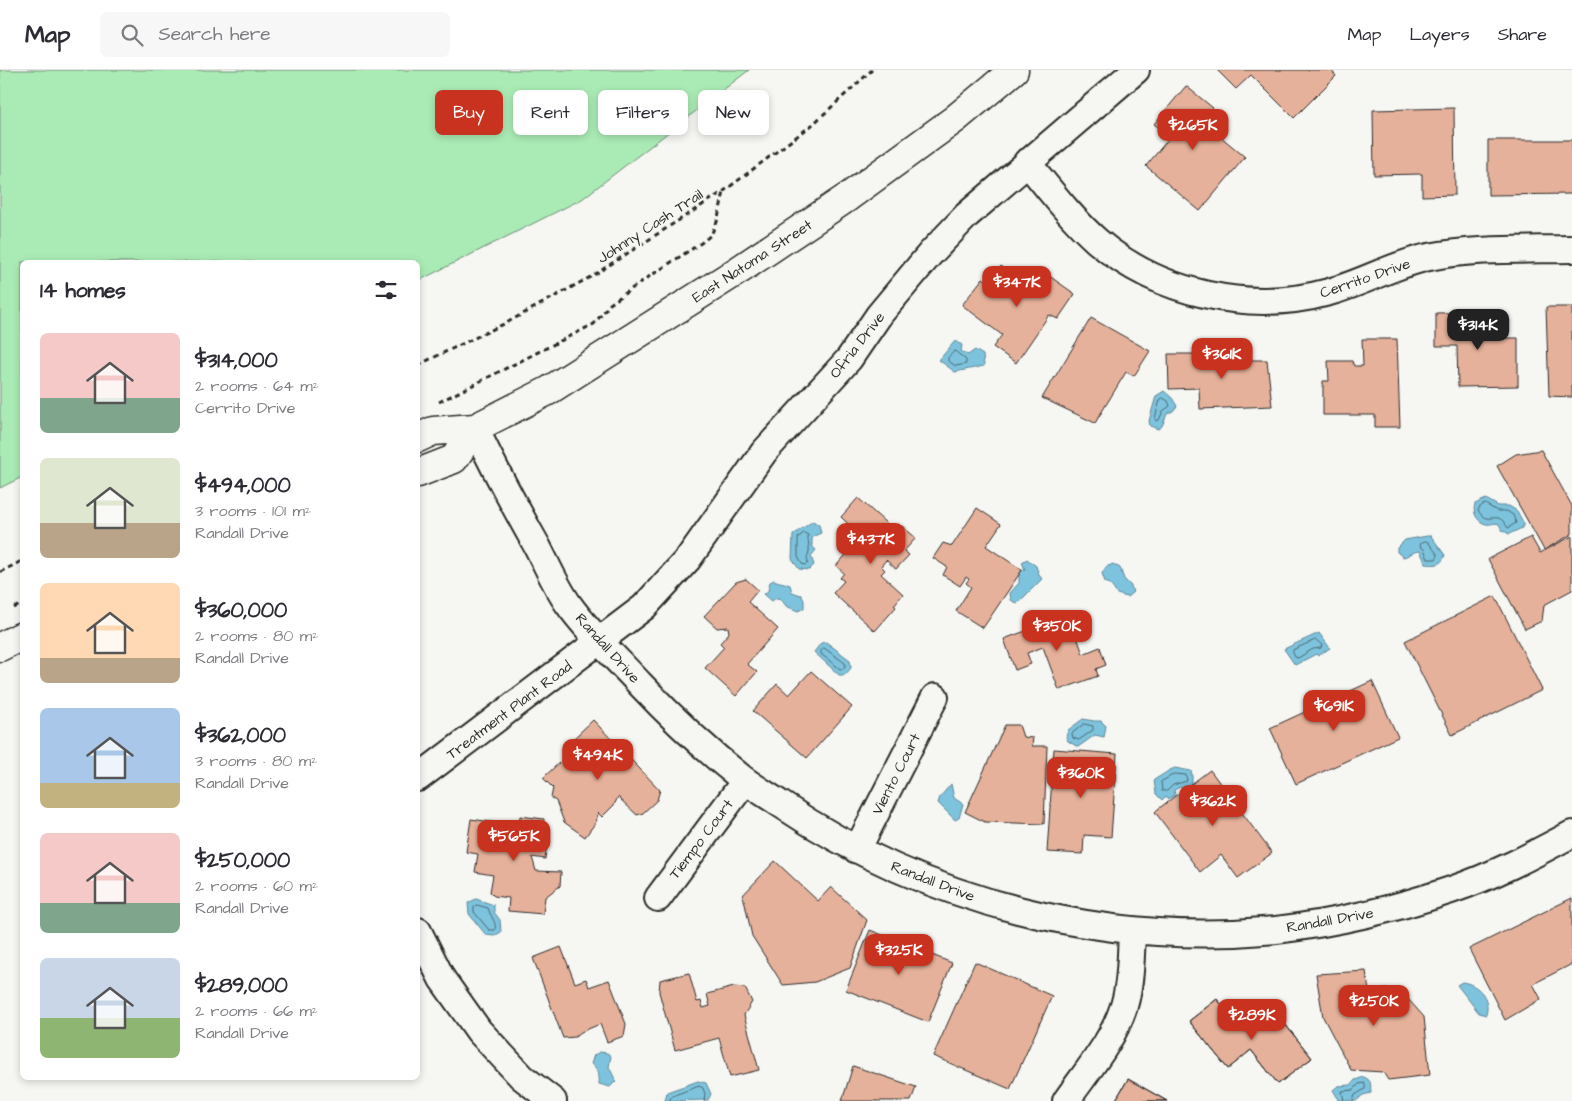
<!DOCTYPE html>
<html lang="en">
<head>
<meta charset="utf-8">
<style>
  :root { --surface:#fff; --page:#f7f7f7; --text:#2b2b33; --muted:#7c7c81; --line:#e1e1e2; --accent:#c8321e }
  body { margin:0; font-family:"Architects Daughter",sans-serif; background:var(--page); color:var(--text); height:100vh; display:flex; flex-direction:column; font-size:19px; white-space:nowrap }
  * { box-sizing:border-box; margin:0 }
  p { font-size:16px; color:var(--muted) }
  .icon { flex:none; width:28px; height:28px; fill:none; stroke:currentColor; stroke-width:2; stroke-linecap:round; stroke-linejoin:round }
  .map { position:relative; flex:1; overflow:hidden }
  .sheet { position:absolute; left:20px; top:190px; width:400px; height:820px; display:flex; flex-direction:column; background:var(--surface); border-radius:8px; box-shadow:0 2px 8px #0003 }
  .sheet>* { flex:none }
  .top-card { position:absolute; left:435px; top:20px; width:475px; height:45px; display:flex; gap:10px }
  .price { position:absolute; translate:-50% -42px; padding:0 11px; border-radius:10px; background:var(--accent); color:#fff; font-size:16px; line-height:32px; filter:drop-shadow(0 1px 2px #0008) }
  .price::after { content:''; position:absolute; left:50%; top:30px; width:15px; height:11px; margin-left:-8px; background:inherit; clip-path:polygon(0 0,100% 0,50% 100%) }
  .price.active { background:#222; color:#fff }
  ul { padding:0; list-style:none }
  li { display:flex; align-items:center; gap:15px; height:125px; padding:0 20px }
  li span { display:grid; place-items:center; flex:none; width:140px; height:100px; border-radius:8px; color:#555 }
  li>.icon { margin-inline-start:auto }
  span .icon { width:60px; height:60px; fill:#fffc; stroke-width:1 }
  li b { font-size:21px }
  h2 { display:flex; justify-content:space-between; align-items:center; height:60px; padding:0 20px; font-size:21px }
  .pill { padding:0 18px; border-radius:8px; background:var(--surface); box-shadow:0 2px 8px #0003; font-size:18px; line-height:45px }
  .pill.active { background:var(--accent); color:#fff }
  header { display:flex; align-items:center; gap:30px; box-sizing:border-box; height:70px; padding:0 25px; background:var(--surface); border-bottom:1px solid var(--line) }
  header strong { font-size:24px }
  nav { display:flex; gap:28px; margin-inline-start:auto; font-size:18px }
  .search { width:350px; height:45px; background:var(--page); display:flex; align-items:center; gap:12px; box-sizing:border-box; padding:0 18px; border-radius:8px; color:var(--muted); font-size:19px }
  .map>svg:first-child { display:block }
  .green { fill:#aaebb5; stroke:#6a8b70 }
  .water { fill:#7dc3dd; stroke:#5c8696 }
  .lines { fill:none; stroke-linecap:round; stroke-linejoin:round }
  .shore { stroke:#4c6872; stroke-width:1 }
  .building { fill:#e6b19a; stroke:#2b2b2b }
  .minor-casing { stroke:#2b2b2b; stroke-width:30 }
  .secondary-casing { stroke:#2b2b2b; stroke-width:31 }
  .path { stroke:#2b2b2b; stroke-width:3; stroke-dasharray:5 4; stroke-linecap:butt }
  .minor { stroke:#f6f6f2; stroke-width:26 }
  .secondary { stroke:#f6f6f2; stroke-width:28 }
  .labels { text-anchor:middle; stroke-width:4; stroke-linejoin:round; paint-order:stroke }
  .street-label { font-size:15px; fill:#2b2b2b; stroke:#f6f6f2 }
</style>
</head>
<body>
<header>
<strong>Map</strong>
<div class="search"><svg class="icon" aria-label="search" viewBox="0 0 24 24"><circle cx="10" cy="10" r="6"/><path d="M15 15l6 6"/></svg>Search here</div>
<nav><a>Map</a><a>Layers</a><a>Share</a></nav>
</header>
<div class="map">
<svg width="1572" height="1031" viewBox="0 0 1572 1031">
  <rect width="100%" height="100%" fill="#f6f6f2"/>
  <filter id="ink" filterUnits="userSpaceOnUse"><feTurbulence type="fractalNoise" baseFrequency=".02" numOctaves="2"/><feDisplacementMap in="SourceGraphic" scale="10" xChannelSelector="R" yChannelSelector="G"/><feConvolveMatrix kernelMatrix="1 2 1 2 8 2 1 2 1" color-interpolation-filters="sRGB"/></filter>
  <g filter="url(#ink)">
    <path class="green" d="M0,0h749l-167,129 -164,82v-19h-396v215l-22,11z"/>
    <path class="water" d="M955,271l7,4 -1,6 7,4 7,-5 8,5 1,11 -29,6 -16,-12z
      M1164,321l8,7 5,8 -4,5 -6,3 -5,12 -4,3 -8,-3 -1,-5 7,-25z
      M1486,429l12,7h11l8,5 7,13 -2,4 -13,6 -7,-4 -3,-6c-6,-2 -7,1 -13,0 -9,-2 -14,-12 -11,-20z
      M813,451l6,4 2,8 -7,3 -2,3v7l4,4 -5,6 3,9 -5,5 -10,-1 -7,-10 1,-24z
      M1427,466h4l14,19c-4,11 -10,10 -19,9l-6,-13c-7,0 -11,5 -17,6l-6,-5v-4l8,-8z
      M1027,489l9,7 3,9 3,4 -25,25 -6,-4 -1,-7 9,-10v-8l3,-5h3l-3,-8z
      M1113,494l7,4 4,11 7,7 2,6 -6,5 -10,-3 -7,-10 -5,-2 -3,-9 4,-6z
      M774,510c6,3 10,2 16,5l2,7 9,3 3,5v8l-6,3 -12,-5 -5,-7 -5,-1 -4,3 -8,-7 4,-3 2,-9z
      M1319,563l11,15 -12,8 -2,-2 -21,11 -11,-16z
      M826,572l24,18 1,8 -6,7h-6l-25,-23 7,-9z
      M1083,649l11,2h7l5,5 -2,11 -9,-2 -17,12 -10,-6 -2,-4 2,-7z
      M1175,698l16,3 1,3v11l-8,4 -4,-2 -6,3 1,5 -7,4 -2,-3 -4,4 -6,-6 -2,-14 16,-10z
      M951,714l3,14 9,6 -4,14 -4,2 -17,-17 2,-6z
      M476,829l18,6v7l6,8 1,12 -7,4 -8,-1 -17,-21 -1,-11z
      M1462,912c16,2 29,16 24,33l-7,-2 -22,-28z
      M600,982l7,1 4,3 -2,11 7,14 -6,6 -11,-3c1,-8 -1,-16 -8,-20l3,-9z
      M1364,1007c9,4 6,8 7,16l-8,2 -7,6 -17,-1 -6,-10 5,-4 13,-1 4,-5z
      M698,1011l8,2 5,11 -3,6 -43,1 2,-9z"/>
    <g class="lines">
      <path class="shore" d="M955,281l11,9v4l-10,2 -8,-5v-3z
        M1163,328l5,3 2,5 -7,5 -4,9 -3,1 -1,-3 5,-18z
        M1485,434l12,7h10l6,4 3,8 -8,5c-2,-3 -3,-5 -5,-7 -9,-9 -17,5 -25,-11l2,-3z
        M804,463l4,2c-1,5 2,11 1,16 -1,6 -3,4 -1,12l-3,2 -3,-1 -4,-7v-19z
        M1426,471l2,1 10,13 -2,4h-8l-4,-10 -4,-3 1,-3z
        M1316,570l6,5 -1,3 -8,1 -15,9 -3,-1 -2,-4v-3z
        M824,578l21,15v3l-2,3h-3l-19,-15v-3z
        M1084,654l9,2v4l-14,10 -6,-2 -1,-4z
        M1175,704l11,1 1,6 -14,4 -6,6h-5l-1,-9z
        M477,835l11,3c2,8 9,14 7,22h-6l-15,-18v-5z
        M669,1031l3,-5 27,-10 4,2 2,6 -1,7
        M1344,1031l-2,-10 11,-1 6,-6 6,-1v6l-10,6 -2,6"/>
    </g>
    <path class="building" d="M1217,0h114l5,6 -42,42 -43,-43 -15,14z
      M1186,16l27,22 -11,13 43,36 -45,54 -54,-45 24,-29 -16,-13z
      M1454,38l1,87 -33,1v-22l-48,1 -1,-65z
      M1488,70h84v54l-84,1z
      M1001,196l19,14 -3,6 9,6 16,-21 33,23 -17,25 -9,-4 -33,48 -23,-16 9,-12 -40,-30 21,-27 6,5z
      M1546,237h26v90l-23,-1z
      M1481,242l1,26h36v48l-60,1 -1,-41h-21v-33z
      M1091,248l59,33 -16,25 -8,-4 -31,51 -53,-25z
      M1362,269h35l3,88h-25v-12h-52v-34h6l-1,-20h24l2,5h9z
      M1168,284h47l1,6h51l5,46 -72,3 -1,-21 -30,1z
      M1541,380l31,56v28l-28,16 -47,-84 19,-12z
      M858,428l38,34 6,-6 14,12 -12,13 5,4 -13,14 -10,-9 -5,6 4,4 -4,4 22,20 -9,11 2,2 -21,24 -42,-38 11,-12 -4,-3 4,-5 -8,-7 26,-29 -21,-20z
      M977,438l24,16 -15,22 36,24 -39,58 -27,-17 15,-24 -5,-4 3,-4 -3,-2 -6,9 -17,-11 4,-8 -14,-9 10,-15 9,3z
      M1572,466v54l-28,15 -2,16 -17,8 -37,-70 43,-22 9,16z
      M746,509l12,11 -10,12 30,27 -31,35 10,8 -21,24 -31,-28 19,-21 -4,-4 9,-10 -1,-6 -11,1 -13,-12 32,-34z
      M1495,526l47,94 -90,45 -47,-94z
      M1069,545l14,39 17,-7 6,18 -10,4 2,7 -39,14 -16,-43 -16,6 4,11 -16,6 -11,-31z
      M811,601l41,36 -45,51 -54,-47 24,-27 12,11z
      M1372,611l26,56 -102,47 -26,-56z
      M593,650l67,70 -3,10 -14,13 -6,2 -19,-18 -4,8 -12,12 -4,-4 -2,9 -11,15 -21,-15 -8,-21 -5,-3 2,-10 -10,-10 35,-33 -6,-5z
      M1005,655h14l4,12 10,1 -1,8h15l-3,78 -59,-2 -20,-10z
      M1054,679l63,5 -6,83 -27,-2 -1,19 -36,-2z
      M1210,700l62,83 -34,25 -17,-23 -21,17 -45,-60 3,-3z
      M520,746l24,3 -2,16 6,1 -3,23 -13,-2 4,14 25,1 -1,14 -15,11 -2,17 -35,-3 1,-13 -15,-2 -4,-4 3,-17 -18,-3 3,-18 -12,-2 5,-33 48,7z
      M775,791l43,40 13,-14 36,33 -17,48 -35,14 -32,3 -31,-49 -9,-41z
      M1572,828v66l-39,20 8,15 -36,21 -36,-71z
      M870,860l82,33 -24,59 -82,-32z
      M561,877l14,36 11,-4 3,8 20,-7 17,44 -2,12 -17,6 -7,-18 -19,8 -6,5 -12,1 -30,-80z
      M975,892l77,34 -42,93 -77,-33z
      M1366,901l5,34 8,1 -4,-16 14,-1 19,10 16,18 6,58 -42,5 -5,-8 -32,-2 -28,-53 -7,-43z
      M689,903l8,29 4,-1 2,7 7,-2 -3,-12 27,-7 11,1 7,14 -8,13 15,55 -29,7 -11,-39 -44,12 -16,-58 1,-12z
      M1217,929l27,33 29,-23 39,49 -34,26 -27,-34 -23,19 -39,-48z
      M1217,929l27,33 29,-23 39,49 -34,26 -27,-34 -23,19 -39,-48z
      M853,996l63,21 -5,14h-69z
      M1128,1009l39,22h-52z
      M1128,1009l39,22h-52z"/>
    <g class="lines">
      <g class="minor-casing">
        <path id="minor" d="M1027,92c22,27 44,56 70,79 62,53 153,73 232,51 34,-9 65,-28 100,-35 46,-9 95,-7 143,-8
          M475,358c19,40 40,79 62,118 10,19 19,41 32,59 20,28 47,53 71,79 32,34 66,66 103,95 12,9 26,17 39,26 143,96 321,142 494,125 59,-7 119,-21 175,-40 42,-14 82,-35 121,-56
          M418,708l226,-171 44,-48 76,-107 85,-93 30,-44 51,-61 37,-39 169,-145
          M857,780l78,-153
          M658,828l87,-117
          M418,861l24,48 37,52 43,46 31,24
          M1066,1031c21,-30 47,-60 58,-95 7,-23 7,-53 8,-76"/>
      </g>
      <g class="secondary-casing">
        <path id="secondary" d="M418,368l15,-7 42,-3 73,-37 191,-121 109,-73 107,-78 59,-49
          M418,403l36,-14 21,-31
          M0,577l22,-11"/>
      </g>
      <path class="path" d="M418,295l90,-43 86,-47 130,-84 88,-66 60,-55
        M439,332l155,-78 16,-20 34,-24 57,-37 10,-8 6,-13 7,-30
        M0,502l22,-11
        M14,538l8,-4"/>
      <use href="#minor" class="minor"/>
      <use href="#secondary" class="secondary"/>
    </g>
  </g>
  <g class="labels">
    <g class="street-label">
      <text transform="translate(650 156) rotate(-33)" y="5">Johnny Cash Trail</text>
      <text transform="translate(752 191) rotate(-33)" y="5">East Natoma Street</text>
      <text transform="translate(1365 208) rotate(-19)" y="5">Cerrito Drive</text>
      <text transform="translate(857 275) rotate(-52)" y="5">Ofria Drive</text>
      <text transform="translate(608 578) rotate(48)" y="5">Randall Drive</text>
      <text transform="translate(509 640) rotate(-37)" y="5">Treatment Plant Road</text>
      <text transform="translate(896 704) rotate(-63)" y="5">Viento Court</text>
      <text transform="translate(701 769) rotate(-53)" y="5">Tiempo Court</text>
      <text transform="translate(933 811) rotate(21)" y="5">Randall Drive</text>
      <text transform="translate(1330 850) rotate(-10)" y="5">Randall Drive</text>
    </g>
  </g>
</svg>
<b class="price" style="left:1193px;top:81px">$265K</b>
<b class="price" style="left:1017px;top:238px">$347K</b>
<b class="price active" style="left:1478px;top:281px">$314K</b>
<b class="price" style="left:1222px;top:310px">$361K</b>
<b class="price" style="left:871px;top:495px">$437K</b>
<b class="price" style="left:1057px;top:582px">$350K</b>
<b class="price" style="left:1334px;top:662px">$691K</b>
<b class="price" style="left:598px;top:711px">$494K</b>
<b class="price" style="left:1081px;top:729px">$360K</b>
<b class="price" style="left:1213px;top:757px">$362K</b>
<b class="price" style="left:514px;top:792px">$565K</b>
<b class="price" style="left:899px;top:906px">$325K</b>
<b class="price" style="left:1374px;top:957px">$250K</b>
<b class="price" style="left:1252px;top:971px">$289K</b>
<div class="top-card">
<a class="pill active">Buy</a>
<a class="pill">Rent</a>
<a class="pill">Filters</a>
<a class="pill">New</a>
</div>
<section class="sheet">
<h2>14 homes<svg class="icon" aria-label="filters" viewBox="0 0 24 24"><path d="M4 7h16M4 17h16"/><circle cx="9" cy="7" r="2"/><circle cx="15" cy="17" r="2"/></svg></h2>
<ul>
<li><span style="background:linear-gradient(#f6c9c9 65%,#7fa58c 0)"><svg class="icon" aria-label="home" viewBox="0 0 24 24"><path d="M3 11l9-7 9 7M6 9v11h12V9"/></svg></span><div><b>$314,000</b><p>2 rooms · 64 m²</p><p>Cerrito Drive</p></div></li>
<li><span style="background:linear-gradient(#dfe7d0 65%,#b9a48a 0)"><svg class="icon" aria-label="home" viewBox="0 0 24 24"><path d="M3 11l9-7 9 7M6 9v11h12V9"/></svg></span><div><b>$494,000</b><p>3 rooms · 101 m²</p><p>Randall Drive</p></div></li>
<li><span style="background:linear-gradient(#ffd9b3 75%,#b9a48a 0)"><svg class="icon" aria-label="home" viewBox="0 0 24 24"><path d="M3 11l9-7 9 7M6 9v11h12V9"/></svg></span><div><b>$360,000</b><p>2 rooms · 80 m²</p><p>Randall Drive</p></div></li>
<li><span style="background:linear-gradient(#a9c7e8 75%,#c2b280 0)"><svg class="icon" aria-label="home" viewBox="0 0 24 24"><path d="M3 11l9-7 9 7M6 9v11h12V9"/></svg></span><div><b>$362,000</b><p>3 rooms · 80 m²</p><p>Randall Drive</p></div></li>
<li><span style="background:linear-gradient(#f6c9c9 70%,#7fa58c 0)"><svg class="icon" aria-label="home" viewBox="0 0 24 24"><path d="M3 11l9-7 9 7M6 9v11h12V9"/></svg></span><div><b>$250,000</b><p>2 rooms · 60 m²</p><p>Randall Drive</p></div></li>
<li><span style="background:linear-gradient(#c9d6e8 60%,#8fb573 0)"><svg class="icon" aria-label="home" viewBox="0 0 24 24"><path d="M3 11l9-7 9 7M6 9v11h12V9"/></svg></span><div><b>$289,000</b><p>2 rooms · 66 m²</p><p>Randall Drive</p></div></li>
</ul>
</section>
</div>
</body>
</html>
